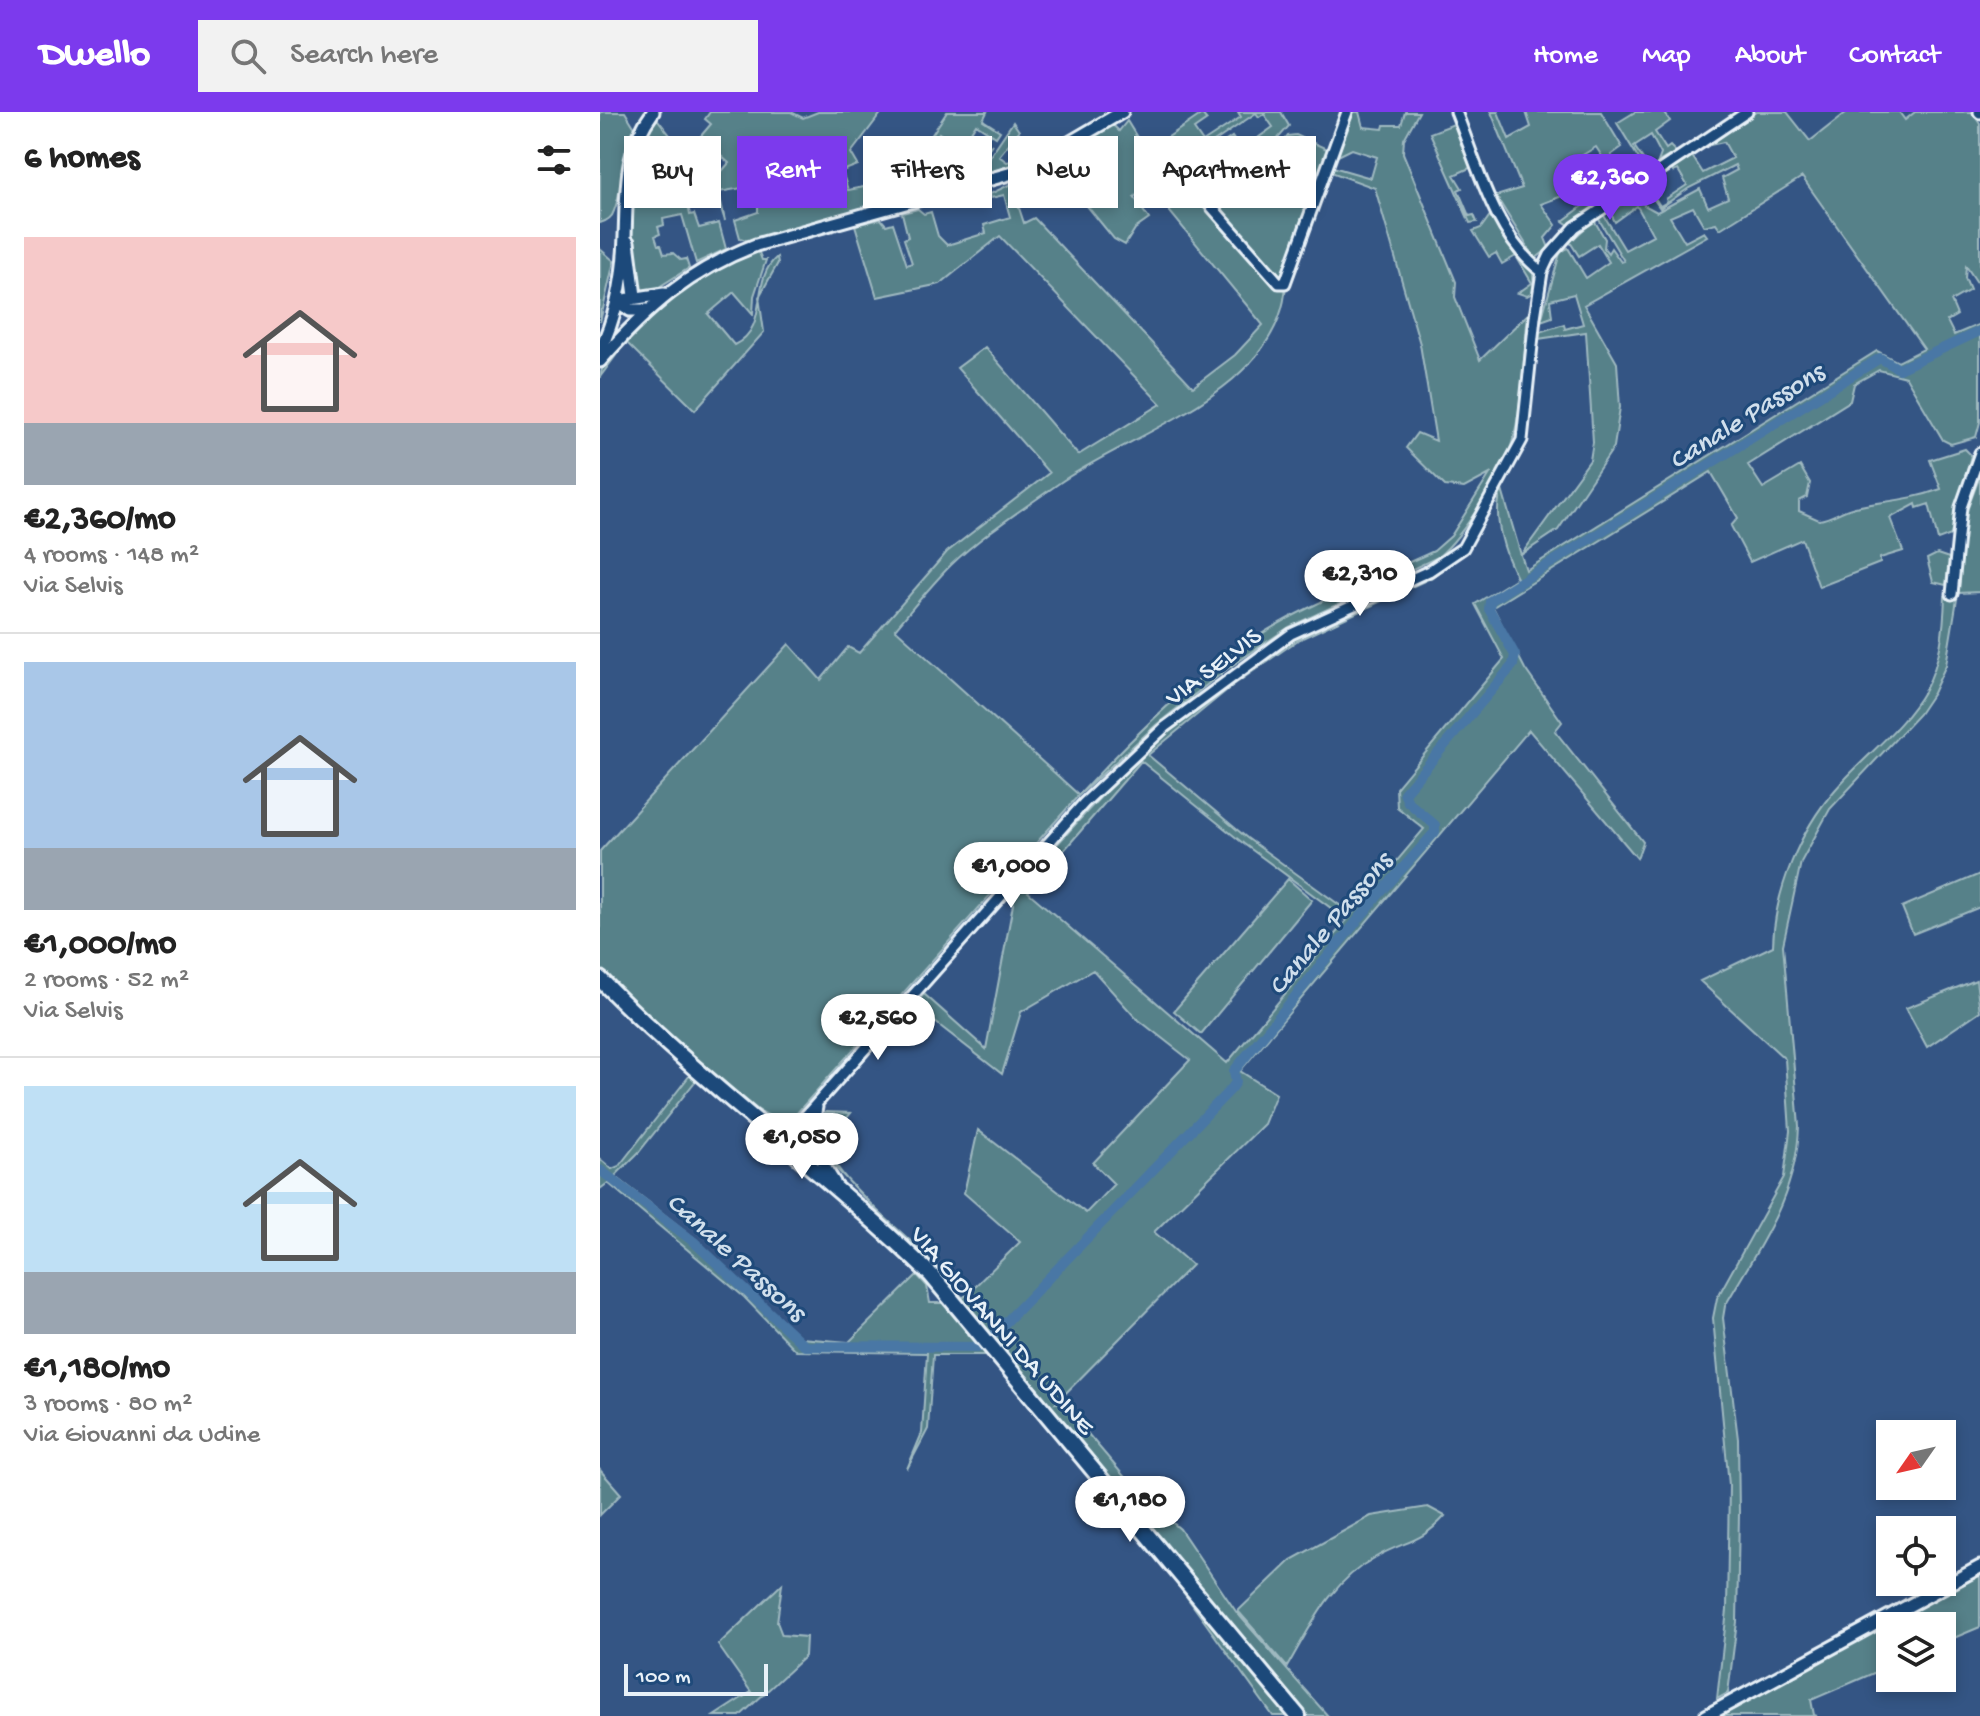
<!DOCTYPE html>
<html lang="en">
<head>
<meta charset="utf-8">
<style>
  :root { --surface:#fff; --page:#f2f2f2; --text:#222; --muted:#767676; --line:#e0e0e0; --accent:#7c3aed }
  body { margin:0; font-family:"Gochi Hand",sans-serif; background:var(--page); color:var(--text); height:100vh; display:flex; flex-direction:column; font-size:30px; white-space:nowrap }
  * { box-sizing:border-box; margin:0 }
  p { font-size:26px; color:var(--muted) }
  .icon { flex:none; width:44px; height:44px; fill:none; stroke:currentColor; stroke-width:2; stroke-linecap:round; stroke-linejoin:round }
  .map { position:relative; flex:1; overflow:hidden }
  .panel { display:flex; flex-direction:column; background:var(--surface); width:600px }
  .panel>* { flex:none }
  .top-card { position:absolute; left:24px; top:24px; width:760px; height:72px; display:flex; gap:16px }
  .needle { width:52px; rotate:236deg }
  .buttons { position:absolute; left:1276px; top:1308px; display:grid; gap:16px }
  .buttons a { display:grid; place-items:center; width:80px; height:80px; border-radius:0px; background:var(--surface); box-shadow:0 4px 12px #0003; font-size:40px }
  .scale { position:absolute; left:24px; bottom:20px; width:144px; box-sizing:border-box; padding-left:8px; border:4px solid #e8f1f8; border-top:0; font-size:22px; line-height:28px; white-space:nowrap; color:#e8f1f8; -webkit-text-stroke:6px #1f4a7a; paint-order:stroke }
  .price { position:absolute; translate:-50% -68px; padding:0 18px; border-radius:28px; background:#fff; color:#222; font-size:26px; line-height:52px; filter:drop-shadow(0 2px 4px #0008) }
  .price::after { content:''; position:absolute; left:50%; top:48px; width:24px; height:18px; margin-left:-12px; background:inherit; clip-path:polygon(0 0,100% 0,50% 100%) }
  .price.on { background:var(--accent); color:#fff }
  ul { padding:0; list-style:none }
  li { display:grid; align-content:center; gap:16px; height:424px; padding:0 24px }
  li+li { border-top:2px solid var(--line) }
  li span { display:grid; place-items:center; height:248px; border-radius:0px; color:#555 }
  li>.icon { margin-inline-start:auto }
  span .icon { width:144px; height:144px; fill:#fffc; stroke-width:1 }
  li b { font-size:34px }
  h2 { display:flex; justify-content:space-between; align-items:center; height:96px; padding:0 24px; font-size:34px }
  .pill { padding:0 28px; border-radius:0px; background:var(--surface); box-shadow:0 4px 12px #0003; font-size:28px; line-height:72px }
  .pill.on { background:var(--accent); color:#fff }
  header { display:flex; align-items:center; gap:48px; box-sizing:border-box; height:112px; padding:0 40px; background:var(--accent); color:#fff }
  header strong { font-size:38px }
  nav { display:flex; gap:44px; margin-inline-start:auto; font-size:28px }
  .search { width:560px; height:72px; background:var(--page); display:flex; align-items:center; gap:20px; box-sizing:border-box; padding:0 28px; border-radius:0px; color:var(--muted); font-size:30px }
  main { display:flex; flex:1; min-height:0 }
  .map>svg:first-child { display:block }
  .green { fill:#568189; stroke:#9fb9c0; stroke-width:2; fill-rule:evenodd }
  .lines { fill:none; stroke-linecap:round; stroke-linejoin:round }
  .canal { stroke:#4a77a5; stroke-width:10 }
  .minor-casing { stroke:#e8f1f8; stroke-width:15 }
  .tertiary-casing { stroke:#e8f1f8; stroke-width:17 }
  .secondary-casing { stroke:#e8f1f8; stroke-width:20 }
  .minor { stroke:#1f4a7a; stroke-width:9 }
  .tertiary { stroke:#1f4a7a; stroke-width:11 }
  .secondary { stroke:#1f4a7a; stroke-width:14 }
  .labels { text-anchor:middle; stroke-width:6; stroke-linejoin:round; paint-order:stroke }
  .street-label { font-size:26px; fill:#e8f1f8; stroke:#1f4a7a }
  .water-label { font-size:28px; font-style:italic; fill:#d0dfec; stroke:#1f4a7a }
</style>
</head>
<body>
<header>
<strong>Dwello</strong>
<div class="search"><svg class="icon" aria-label="search" viewBox="0 0 24 24"><circle cx="10" cy="10" r="6"/><path d="M15 15l6 6"/></svg>Search here</div>
<nav><a>Home</a><a>Map</a><a>About</a><a>Contact</a></nav>
</header>
<main>
<section class="panel">
<h2>6 homes<svg class="icon" aria-label="filters" viewBox="0 0 24 24"><path d="M4 7h16M4 17h16"/><circle cx="9" cy="7" r="2"/><circle cx="15" cy="17" r="2"/></svg></h2>
<ul>
<li><span style="background:linear-gradient(#f6c9c9 75%,#9aa5b1 0)"><svg class="icon" aria-label="home" viewBox="0 0 24 24"><path d="M3 11l9-7 9 7M6 9v11h12V9"/></svg></span><div><b>€2,360/mo</b><p>4 rooms · 148 m²</p><p>Via Selvis</p></div></li>
<li><span style="background:linear-gradient(#a9c7e8 75%,#9aa5b1 0)"><svg class="icon" aria-label="home" viewBox="0 0 24 24"><path d="M3 11l9-7 9 7M6 9v11h12V9"/></svg></span><div><b>€1,000/mo</b><p>2 rooms · 52 m²</p><p>Via Selvis</p></div></li>
<li><span style="background:linear-gradient(#bfe0f5 75%,#9aa5b1 0)"><svg class="icon" aria-label="home" viewBox="0 0 24 24"><path d="M3 11l9-7 9 7M6 9v11h12V9"/></svg></span><div><b>€1,180/mo</b><p>3 rooms · 80 m²</p><p>Via Giovanni da Udine</p></div></li>
</ul>
</section>
<div class="map">
<svg width="1380" height="1604" viewBox="0 0 1380 1604">
  <rect width="100%" height="100%" fill="#345584"/>
  <filter id="ink" filterUnits="userSpaceOnUse"><feTurbulence type="fractalNoise" baseFrequency=".0125" numOctaves="2"/><feDisplacementMap in="SourceGraphic" scale="16" xChannelSelector="R" yChannelSelector="G"/><feConvolveMatrix kernelMatrix="1 2 1 2 8 2 1 2 1" color-interpolation-filters="sRGB"/></filter>
  <g filter="url(#ink)">
    <path class="green" d="M0,0h25l10,16c-16,29 -10,55 -21,83 -2,7 -7,10 -14,12z
      M110,0h81l12,6 15,-6h64l-31,41 7,12 -16,6 6,19 16,-3 6,20 -122,34 -8,-3 -5,-18 23,-8v-19l-5,-7 -34,6 6,29 -9,-29 -29,8 3,15 4,-1 5,14 20,-5 7,26 -30,14 -14,-48 -19,4 1,6 -6,2 2,7 -5,2 3,9h3l3,9 9,-1 8,7 5,-1 3,9 -35,22 -10,2c-10,-7 -6,-22 -7,-34 -1,-9 -5,-16 -6,-25 -5,-42 1,-77 23,-113h4l19,24 -17,16 20,25 25,-25 11,18 13,-15 -29,-26 11,-13 -6,-5z
      M347,0h40l-4,8 17,11 -4,6 -20,-13 -18,29 18,11 16,-20 -26,37 -26,7 -4,-13 20,-30 -17,-12 -28,47 -6,-5z
      M638,0h43l8,14 -21,24 -21,9 2,9 -7,3 5,13 14,-4 4,10 16,-6 -1,-5 11,-4 -9,-22 -6,-1 12,-16 8,-1 31,14 -45,130 -81,-91 4,-4 -13,-20 40,-27 9,13 32,-23 -9,-13 -5,3 -3,-4 -122,84 15,22 -14,10 -10,16 -11,-6 -53,-65 -26,14 -7,-11 85,-52 6,6 8,-10 19,31 56,-38 5,6 -13,9 9,13 38,-25z
      M752,0h7l4,15 20,2 1,-4h17l4,-13h14l-15,27 -1,14 53,129 -1,15 25,63 48,-46c-4,35 -6,98 -16,129 -10,32 -49,93 -74,114l-149,70 -62,42 -71,56 -78,71 -282,318 -1,6 -20,-1 -17,-9 -94,-79 -64,-62v-118l189,-207 32,36 27,-33 11,6 88,-101 102,-79 -92,-105 28,-21 93,108 83,-51 -161,-168 -60,48 -63,13 -22,-72 26,-6 5,6 7,-2 14,42 5,-2 -8,-24 4,-2 -6,-24 16,-4 6,5 7,-2 7,24 9,9 39,-12 -2,-8 26,-8 -6,-22 -13,3 -1,-4 21,-10 13,39 10,-5 159,169 42,-32 28,-30 -97,-118 25,-16 85,94 10,-1c-6,108 -153,147 -228,200 -35,25 -76,51 -107,81 -20,20 -38,43 -56,64l184,166c61,-66 129,-134 210,-177 47,-25 97,-45 145,-67l17,-15 39,-62 -26,14 -19,-2 -39,-38 11,-15 19,8 -16,-97 -45,-156 -44,-16 2,-5 38,11 6,-21 -25,-8 -14,7z
      M891,0h7l11,27 22,-12 -5,-15h75l21,35 -11,8 14,23 12,-7 2,4 -17,12 -26,-40 -20,12 23,35 7,-4 5,4 -42,31 -6,-4 24,-18 -9,-13 -37,14 15,21 -11,13 4,10 -14,11 -39,-63 26,-8z
      M1035,0h29l6,9 -15,11 11,17 4,-3 6,6 -18,10 3,-8 -10,-19 -17,11 11,16 -3,2 -25,-41z
      M1156,0h31l23,29 37,-29h52l6,8 10,-8h57l8,12v163l-14,-21 -1,12 5,12 -19,11 6,14 -10,6 7,14 26,-11v98l-4,15 -25,7 -8,-4 -37,-63 -27,-7 -25,14 -4,17 -102,64 15,23 37,-22 10,17 -3,14 -8,4v10l20,9c13,-2 23,-10 36,-13 30,-6 56,-7 86,-18l-11,-29 35,-11 6,6 -20,80 -13,5 -9,-36 -12,4 -1,-4 -26,14 13,33 -23,7v5l-61,24 -17,-48 -52,23 -19,-36 7,-8 -27,-46 -218,135 32,62 37,53 -7,9 88,111 -6,16 -108,-128 -289,341 36,23 -12,30 -110,108 38,33 -136,138 5,-1 78,92 41,35 57,84 91,103h-20l-345,-417 -132,-136c-11,-16 -22,-35 -5,-51l25,1 -25,31c12,40 71,81 100,112 13,13 25,28 37,42l57,-56 -56,-49 14,-63 108,83 28,-29 -21,-21 97,-103 -55,-43 -42,-47 -72,42 -19,62 -67,-52h-9l-10,9 4,-32 4,-5 62,55 28,-150 -3,-3c86,-96 173,-199 288,-262 48,-27 101,-44 150,-70l-18,14 -133,62 -66,46 -84,69 99,83 105,76 72,-85 -27,-22 -1,-19 108,-129 -29,-55 42,-26c-12,-23 -26,-63 -15,-88l19,65 69,-95 3,-18 -7,-110 -48,7 1,-7 25,-8 1,5 18,-5 -9,-30 -24,6 2,17 -11,4 19,-68 8,-5 18,30 23,-16 -11,-18 -19,12 -9,-14 24,-22 11,19 -1,9 4,5 3,-5 10,14 3,-1 -26,-43 5,-4 22,36 28,-15 -16,-29 -22,16 -6,-12 27,-18 8,13 13,7 43,-23 8,18 20,-9 -6,-20 15,-8 -2,-5 -46,23 -29,20 -15,-21 6,-5 8,13 -4,3 5,8 7,-4 -1,-3 21,-14 -9,-15 -5,2 -1,-3 20,-13 11,17 30,-15 -9,-16 -14,3zM1202,65l122,172 -26,13 -21,-11 -351,219 -5,-15 37,-25 56,-83 6,-40 -3,-44 -33,-58 123,-69 -3,-4 -19,10 -15,-25 23,-10 11,19 12,-3 4,6zM541,649l103,83 103,76 -120,143 -199,-171z
      M413,10l6,9 -20,25 8,6 12,-3 11,-22 12,16 -67,25z
      M854,12l18,43 -18,8 8,13 -4,2 11,26 5,-1 3,7 -7,1 -40,-90z
      M891,102l42,60 1,18 -7,4 -9,-3 14,-10 -16,-27 -14,8 -6,-11 -7,4 -16,-26 8,-3z
      M0,137l14,12 -14,61z
      M158,138l4,10h4l-12,36 -1,18 -19,-22 -26,22 26,31c37,-17 15,-65 43,-88l1,6 -19,34 5,35 -69,78 -69,-68 -26,35c0,-20 66,-79 84,-91 22,-15 49,-27 74,-36z
      M1380,364v116l-22,1 -12,72 -13,28 -14,21 -89,95 -29,53 -18,83 16,181c-2,70 -40,120 -74,180l-2,12 15,121 1,75 -2,108 -9,71 -11,6 10,-89 2,-125 -16,-167 4,-20 67,-121 6,-46 -5,-72 -85,-78 73,-35c1,-54 27,-116 62,-156 29,-34 68,-61 90,-100 16,-30 19,-61 20,-94l13,-4 8,-79z
      M1337,442l12,4 -3,27 -13,-3 -6,-23z
      M1380,762v33l-67,27 -11,-27z
      M688,767l24,21 -111,134 -27,-23z
      M1376,868l4,31 -53,36 -21,-39z
      M90,963l7,4 -58,73 -24,24 81,63 104,99 49,4 68,-67 10,11 3,17h14l44,52h-55l-5,74 -21,40 15,-36 5,-80 -131,-2 -52,-54 -136,-114 -8,6v-30l12,10 7,-3z
      M0,1358l21,24 -21,21z
      M828,1395l17,9c-25,28 -39,24 -69,41 -46,25 -64,67 -89,110l-49,-56 53,-51 80,-44z
      M1380,1463v52l-38,16v-17h-52v40l-79,34 3,15 3,1h-99z
      M182,1472l-5,38 5,13 24,2 -1,19 -65,60h-26l37,-24 -33,-47z
      M578,1473l110,131h-15z"/>
    <g class="lines">
      <path class="canal" d="M0,1058l94,72 111,104 177,1 250,-259 4,-6 -2,-11 142,-173 59,-66v-7l-27,-23 -4,-9 109,-128 2,-10 -26,-46 1,-8 390,-243 19,11 81,-38"/>
      <g class="minor-casing">
        <path id="minor" d="M856,0c21,52 39,125 86,160
          M1379,0l1,1
          M587,67l92,104h6l62,-171
          M1352,482l9,-87 19,-54
          M217,995c-7,36 -1,46 18,75
          M160,1009l20,4 18,-3
          M190,1033l4,-16 7,-8 283,-318 81,-76 126,-93 138,-63 34,-23 59,-108 13,-123 7,-45 8,-17 25,-28 172,-115
          M190,1033l22,-12"/>
      </g>
      <g class="tertiary-casing">
        <path id="tertiary" d="M28,130l7,54
          M17,189l47,-7
          M17,189l13,9h17
          M0,238c17,-35 24,-76 25,-114 2,-47 -1,-85 28,-124
          M0,249c48,-54 88,-90 156,-116l267,-75 99,-58
          M1106,1604l274,-149"/>
      </g>
      <g class="secondary-casing">
        <path id="secondary" d="M0,867c103,106 225,192 331,296l367,441"/>
      </g>
      <use href="#minor" class="minor"/>
      <use href="#tertiary" class="tertiary"/>
      <use href="#secondary" class="secondary"/>
    </g>
  </g>
  <g class="labels">
    <g class="street-label">
      <text transform="translate(612 553) rotate(-37)" y="9">VIA SELVIS</text>
      <text transform="translate(404 1217) rotate(49)" y="9">VIA GIOVANNI DA UDINE</text>
    </g>
    <g class="water-label">
      <text transform="translate(1145 302) rotate(-32)" y="10">Canale Passons</text>
      <text transform="translate(728 810) rotate(-50)" y="10">Canale Passons</text>
      <text transform="translate(138 1143) rotate(42)" y="10">Canale Passons</text>
    </g>
  </g>
</svg>
<div class="buttons">
<a><svg class="needle" viewBox="-14 -14 28 28"><path d="M0-13l5 13h-10z" fill="#e53935"/><path d="M0 13l5-13h-10z" fill="#767676"/></svg></a>
<a><svg class="icon" aria-label="locate" viewBox="0 0 24 24"><circle cx="12" cy="12" r="6"/><path d="M12 2v4M12 18v4M2 12h4M18 12h4"/></svg></a>
<a><svg class="icon" aria-label="layers" viewBox="0 0 24 24"><path d="M12 4l9 5-9 5-9-5zM3 14l9 5 9-5"/></svg></a>
</div>
<div class="scale">100 m</div>
<b class="price on" style="left:1010px;top:110px">€2,360</b>
<b class="price" style="left:760px;top:506px">€2,310</b>
<b class="price" style="left:411px;top:798px">€1,000</b>
<b class="price" style="left:278px;top:950px">€2,560</b>
<b class="price" style="left:202px;top:1069px">€1,050</b>
<b class="price" style="left:530px;top:1432px">€1,180</b>
<div class="top-card">
<a class="pill">Buy</a>
<a class="pill on">Rent</a>
<a class="pill">Filters</a>
<a class="pill">New</a>
<a class="pill">Apartment</a>
</div>
</div>
</main>
</body>
</html>
